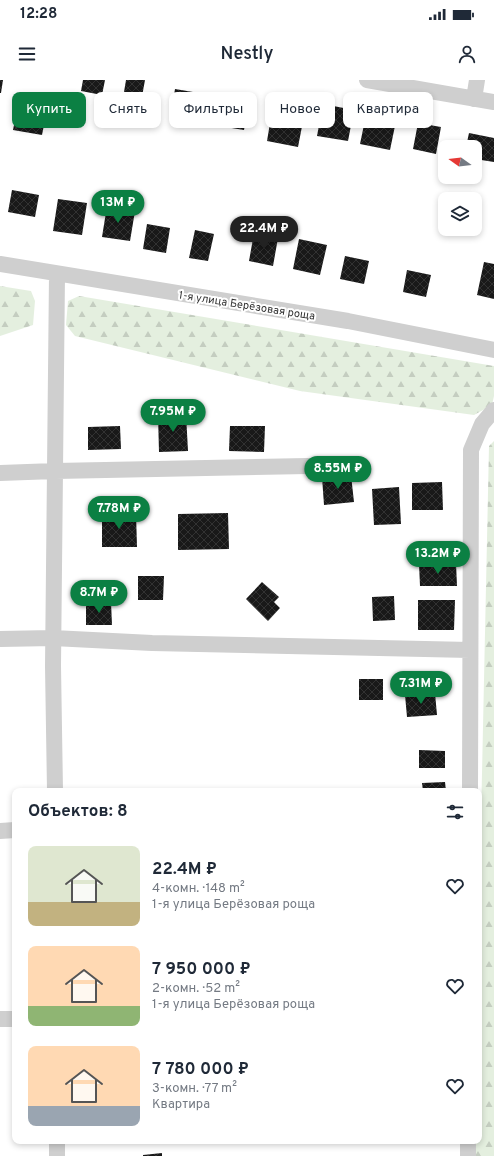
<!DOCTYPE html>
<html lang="ru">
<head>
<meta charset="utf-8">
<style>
  :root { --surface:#fff; --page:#f2f2f3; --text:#1f2937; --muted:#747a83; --accent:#0b8043 }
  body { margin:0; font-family:Overpass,sans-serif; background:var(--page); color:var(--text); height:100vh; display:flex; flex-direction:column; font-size:15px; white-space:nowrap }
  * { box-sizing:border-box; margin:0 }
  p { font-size:13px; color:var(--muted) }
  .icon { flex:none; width:22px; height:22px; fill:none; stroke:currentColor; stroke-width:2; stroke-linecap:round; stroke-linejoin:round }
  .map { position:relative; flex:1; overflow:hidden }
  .details { position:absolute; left:12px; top:708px; width:470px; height:356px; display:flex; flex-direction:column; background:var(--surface); border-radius:8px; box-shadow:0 2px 6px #0003 }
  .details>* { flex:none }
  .hud { position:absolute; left:12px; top:12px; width:470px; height:36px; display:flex; gap:8px }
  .needle { width:26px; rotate:284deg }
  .fabs { position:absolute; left:438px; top:60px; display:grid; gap:8px }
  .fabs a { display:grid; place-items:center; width:44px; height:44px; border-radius:8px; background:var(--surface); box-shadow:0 2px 6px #0003; font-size:20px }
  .price { position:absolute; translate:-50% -34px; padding:0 9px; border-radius:14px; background:var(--accent); color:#fff; font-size:13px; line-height:26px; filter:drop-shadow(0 1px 2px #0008) }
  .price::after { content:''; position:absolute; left:50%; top:24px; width:12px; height:9px; margin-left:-6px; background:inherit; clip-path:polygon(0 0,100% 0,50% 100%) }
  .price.selected { background:#222; color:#fff }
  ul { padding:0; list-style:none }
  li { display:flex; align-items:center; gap:12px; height:100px; padding:0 16px }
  li span { display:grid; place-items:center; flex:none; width:112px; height:80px; border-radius:8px; color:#555 }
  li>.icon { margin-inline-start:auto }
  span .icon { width:48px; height:48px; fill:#fffc; stroke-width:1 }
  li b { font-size:17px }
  h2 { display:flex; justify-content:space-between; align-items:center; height:48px; padding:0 16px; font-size:17px }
  .tag { padding:0 14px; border-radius:8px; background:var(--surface); box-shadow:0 2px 6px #0003; font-size:14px; line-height:36px }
  .tag.selected { background:var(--accent); color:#fff }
  .status { display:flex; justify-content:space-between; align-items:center; height:28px; padding:0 20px; background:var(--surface); direction:ltr }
  .status svg { height:11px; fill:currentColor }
  header { display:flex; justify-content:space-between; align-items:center; height:52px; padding:0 16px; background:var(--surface); font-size:18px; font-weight:600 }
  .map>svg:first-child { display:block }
  .forest { fill:url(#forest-firs) }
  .building { fill:url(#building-cross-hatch) }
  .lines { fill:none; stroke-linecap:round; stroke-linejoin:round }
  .minor { stroke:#cfcfcf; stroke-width:16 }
  .labels { text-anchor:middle; stroke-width:4; stroke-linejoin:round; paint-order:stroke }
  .street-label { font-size:11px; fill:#323232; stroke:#fff }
</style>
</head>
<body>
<div class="status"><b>12:28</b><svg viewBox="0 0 49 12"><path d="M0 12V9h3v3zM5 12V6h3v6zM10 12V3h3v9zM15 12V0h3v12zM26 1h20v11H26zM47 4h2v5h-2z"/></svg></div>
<header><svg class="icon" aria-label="menu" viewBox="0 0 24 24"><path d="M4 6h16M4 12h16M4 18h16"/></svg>Nestly<svg class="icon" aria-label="person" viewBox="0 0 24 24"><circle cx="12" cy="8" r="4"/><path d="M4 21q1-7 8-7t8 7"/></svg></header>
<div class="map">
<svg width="494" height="1076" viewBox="0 0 494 1076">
  <defs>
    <pattern id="forest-firs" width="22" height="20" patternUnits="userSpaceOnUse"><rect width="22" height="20" fill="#e4efdf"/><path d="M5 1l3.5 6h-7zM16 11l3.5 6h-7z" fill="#c4cdc0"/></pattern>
    <pattern id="building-cross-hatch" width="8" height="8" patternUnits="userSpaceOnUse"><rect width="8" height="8" fill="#191919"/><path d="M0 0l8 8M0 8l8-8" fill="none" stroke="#323232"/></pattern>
  </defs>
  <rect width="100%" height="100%" fill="#fff"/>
  <path class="forest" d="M0,206l31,5 4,10 -2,24 -33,11z
    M79,216l415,70v30l-2,9 -18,10 -174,-24 -225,-55 -9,-11 2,-24z
    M494,361v715h-22l1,-15h6v-227l10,-468z"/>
  <path class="building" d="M0,0h3l-2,13h-1z
    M83,0h22l-3,15 -21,-4z
    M126,0h19l-4,22 -18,-4z
    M175,9l30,5 -4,25 -30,-6z
    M225,13l25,5 -6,32 -25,-4z
    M323,24l31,6 -6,31 -31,-5z
    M18,25l29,5 -5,25 -29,-5z
    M273,25l32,6 -7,36 -31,-6z
    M366,35l30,6 -6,29 -30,-6z
    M418,43l23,4 -5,27 -23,-5z
    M469,53l25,5v24l-19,-3v-12h-9z
    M12,110l27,5 -4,22 -27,-5z
    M58,119l29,4 -5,32 -29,-4z
    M107,126l28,5 -5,30 -28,-4z
    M147,144l23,4 -4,25 -23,-4z
    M195,150l19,4 -6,27 -19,-3z
    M254,153l24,5 -5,28 -24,-5z
    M299,159l28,6 -7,30 -27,-6z
    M345,176l24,5 -5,23 -24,-5z
    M484,182l10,2v35l-17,-4z
    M407,190l24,5 -5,22 -23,-5z
    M186,334l2,37 -29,1 -1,-37z
    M120,346l1,23 -33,1v-23z
    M230,346h35l-1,26 -35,-1z
    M351,395l3,27 -30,3 -2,-28z
    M442,402l1,28h-31v-27z
    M399,407l2,37 -27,1 -2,-36z
    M102,433h34l1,34h-35z
    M228,433l1,36 -51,1v-36z
    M456,483l1,23h-37l-1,-22z
    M138,496h26l-1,24h-25z
    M262,502l17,15 -5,5 6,6 -12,13 -22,-22z
    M394,516l1,24 -22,1 -1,-24z
    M418,520h37l-1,30h-36z
    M111,522l1,23h-26v-22z
    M359,599h24v21h-24z
    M435,613l2,22 -30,2 -2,-22z
    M419,670l26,1v17h-26z
    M445,702l1,9h-23l-1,-8z
    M162,1073v3h-19v-1z"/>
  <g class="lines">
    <path class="minor" d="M367,0l127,22
      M474,19l3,-19
      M0,184l348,57 146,29
      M0,393l55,-2 253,-5
      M0,559l53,-1 99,5 318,7
      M55,711l-2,-125 4,-392
      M470,711l1,-341 11,-26 12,-14
      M0,751l15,-1
      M0,939h15
      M57,1061v15
      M468,1076v-15"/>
  </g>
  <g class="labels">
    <g class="street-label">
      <text transform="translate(247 225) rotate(9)" y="4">1-я улица Берёзовая роща</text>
    </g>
  </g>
</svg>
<div class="fabs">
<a><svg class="needle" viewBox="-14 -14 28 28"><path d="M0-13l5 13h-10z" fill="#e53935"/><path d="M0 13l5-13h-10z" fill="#747a83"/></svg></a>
<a><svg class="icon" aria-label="layers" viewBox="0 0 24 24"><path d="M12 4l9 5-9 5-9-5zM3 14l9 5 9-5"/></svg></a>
</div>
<b class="price" style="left:118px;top:144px">13M ₽</b>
<b class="price selected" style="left:264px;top:170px">22.4M ₽</b>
<b class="price" style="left:173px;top:353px">7.95M ₽</b>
<b class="price" style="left:338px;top:410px">8.55M ₽</b>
<b class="price" style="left:119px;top:450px">7.78M ₽</b>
<b class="price" style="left:438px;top:495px">13.2M ₽</b>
<b class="price" style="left:99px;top:534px">8.7M ₽</b>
<b class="price" style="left:421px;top:625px">7.31M ₽</b>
<div class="hud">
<a class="tag selected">Купить</a>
<a class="tag">Снять</a>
<a class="tag">Фильтры</a>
<a class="tag">Новое</a>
<a class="tag">Квартира</a>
</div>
<section class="details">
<h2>Объектов: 8<svg class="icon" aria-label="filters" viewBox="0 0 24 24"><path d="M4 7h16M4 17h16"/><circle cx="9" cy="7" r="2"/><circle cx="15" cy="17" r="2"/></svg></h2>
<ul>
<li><span style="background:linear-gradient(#dfe7d0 70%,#c2b280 0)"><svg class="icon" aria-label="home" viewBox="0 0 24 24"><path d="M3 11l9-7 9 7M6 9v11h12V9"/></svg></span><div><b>22.4M ₽</b><p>4-комн. · 148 m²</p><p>1-я улица Берёзовая роща</p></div><svg class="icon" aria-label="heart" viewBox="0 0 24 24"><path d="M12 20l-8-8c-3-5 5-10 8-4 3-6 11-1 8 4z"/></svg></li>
<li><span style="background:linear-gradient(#ffd9b3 75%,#8fb573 0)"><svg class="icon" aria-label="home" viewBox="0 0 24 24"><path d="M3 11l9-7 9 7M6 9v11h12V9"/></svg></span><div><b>7 950 000 ₽</b><p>2-комн. · 52 m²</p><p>1-я улица Берёзовая роща</p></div><svg class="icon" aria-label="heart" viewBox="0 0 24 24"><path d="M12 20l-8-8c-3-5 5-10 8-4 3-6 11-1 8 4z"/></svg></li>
<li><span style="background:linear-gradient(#ffd9b3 75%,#9aa5b1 0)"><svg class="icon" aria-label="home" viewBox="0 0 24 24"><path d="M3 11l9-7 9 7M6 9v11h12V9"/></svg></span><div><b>7 780 000 ₽</b><p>3-комн. · 77 m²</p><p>Квартира</p></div><svg class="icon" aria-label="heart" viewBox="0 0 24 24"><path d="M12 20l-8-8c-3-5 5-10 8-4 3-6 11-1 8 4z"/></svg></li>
</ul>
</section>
</div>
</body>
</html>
